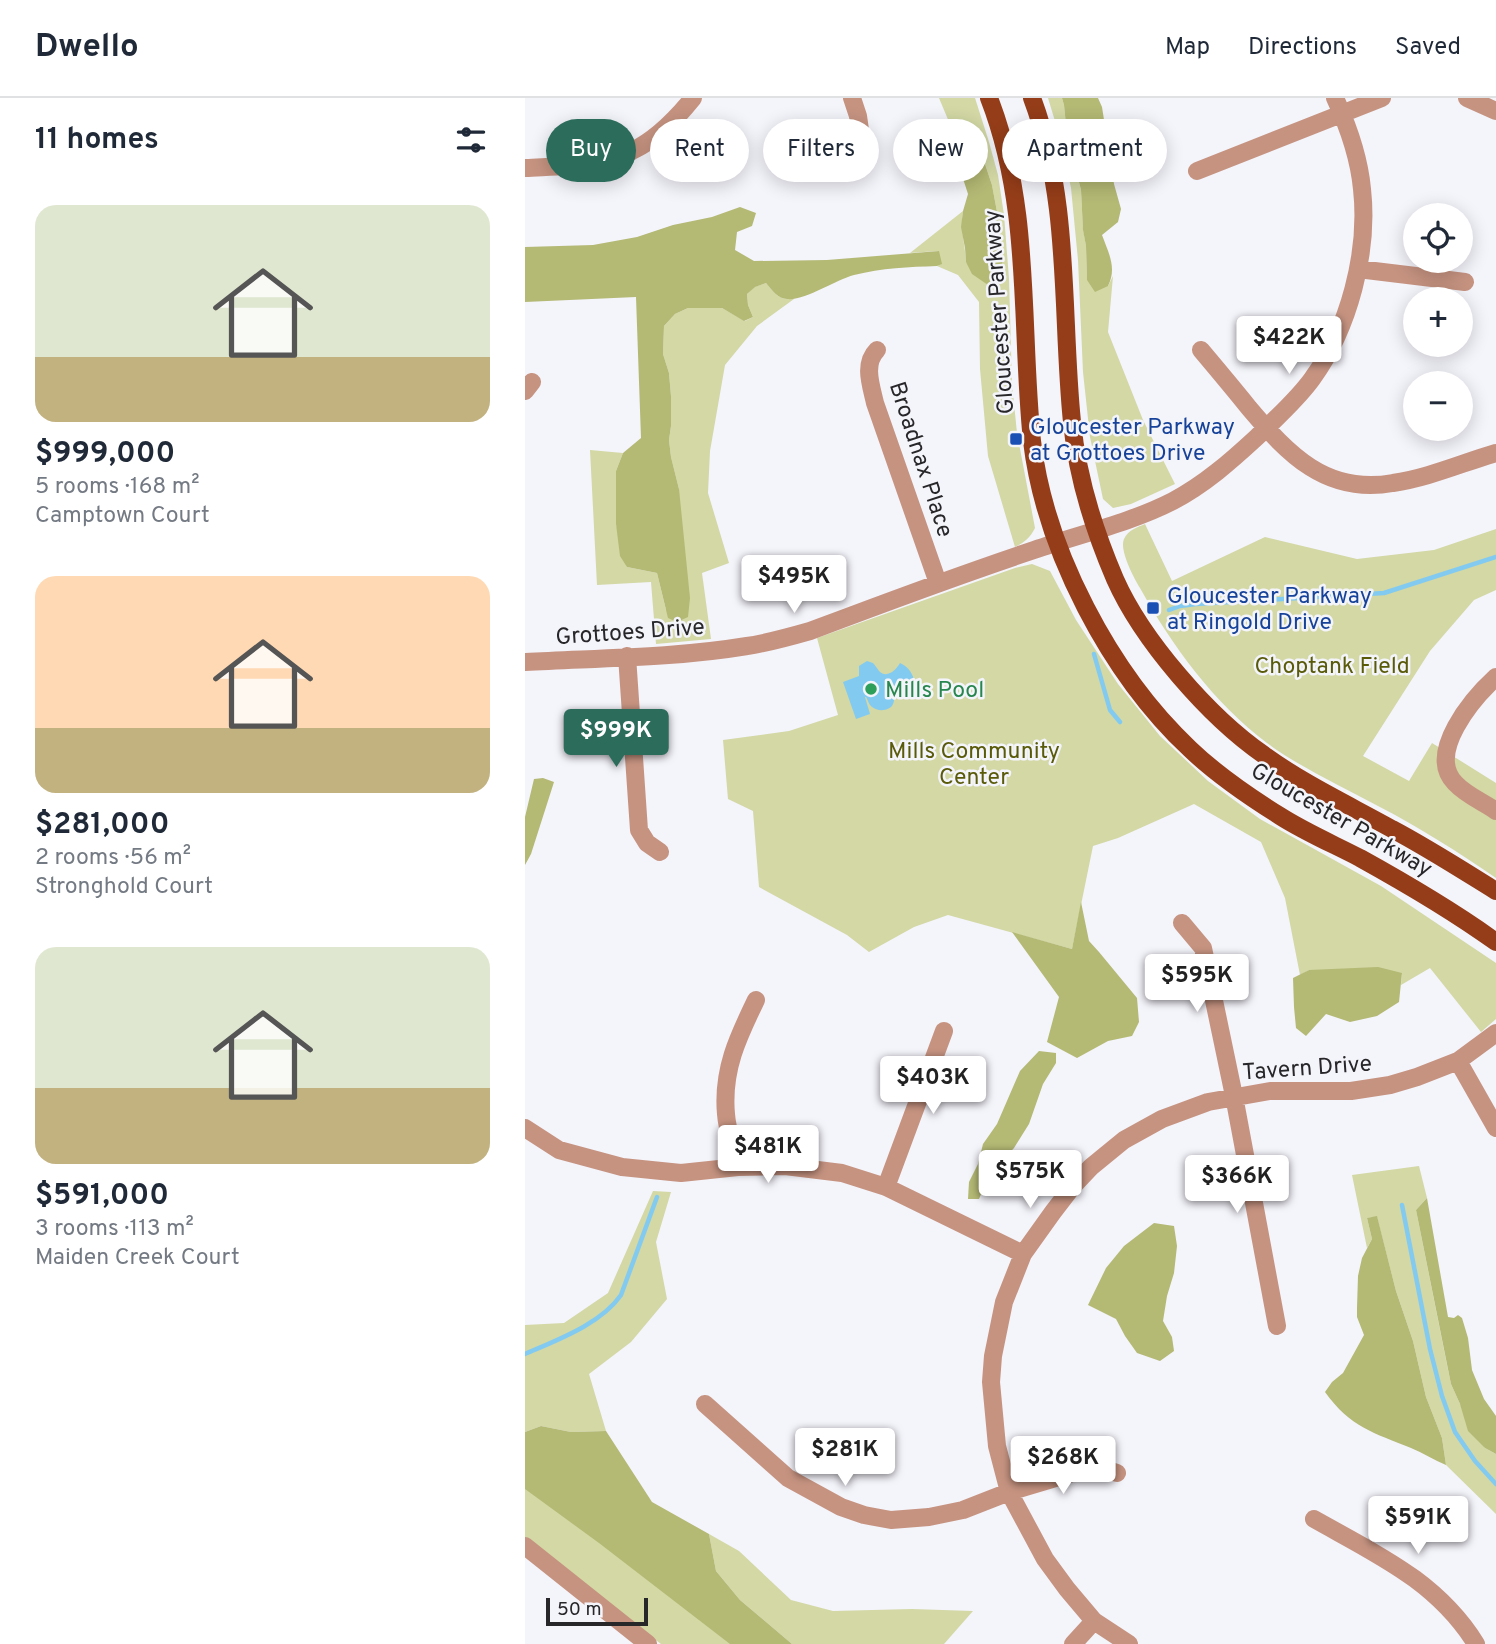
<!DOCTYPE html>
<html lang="en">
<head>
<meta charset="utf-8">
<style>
  :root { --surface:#fff; --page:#f6f6f7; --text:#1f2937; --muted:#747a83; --line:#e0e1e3; --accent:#2c6c5b }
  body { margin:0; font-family:Overpass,sans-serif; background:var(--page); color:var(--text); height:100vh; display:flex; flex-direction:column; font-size:26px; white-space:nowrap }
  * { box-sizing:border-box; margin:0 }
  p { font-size:23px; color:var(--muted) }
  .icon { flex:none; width:38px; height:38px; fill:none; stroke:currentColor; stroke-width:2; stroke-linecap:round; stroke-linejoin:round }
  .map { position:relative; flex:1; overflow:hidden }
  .drawer { display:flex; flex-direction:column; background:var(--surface); width:525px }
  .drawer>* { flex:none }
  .banner { position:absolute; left:21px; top:21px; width:665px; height:63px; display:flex; gap:14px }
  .fabs { position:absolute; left:878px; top:105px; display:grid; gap:14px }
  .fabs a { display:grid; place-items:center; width:70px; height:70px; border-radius:50%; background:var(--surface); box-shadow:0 4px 18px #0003; font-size:35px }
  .scale { position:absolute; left:21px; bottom:18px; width:102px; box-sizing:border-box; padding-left:7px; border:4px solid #272729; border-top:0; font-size:19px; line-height:24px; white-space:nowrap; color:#272729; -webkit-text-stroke:5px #f4f4fb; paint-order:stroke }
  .price { position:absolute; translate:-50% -60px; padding:0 16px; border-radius:7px; background:#fff; color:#222; font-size:23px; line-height:46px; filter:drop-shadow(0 2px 4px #0008) }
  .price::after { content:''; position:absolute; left:50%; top:42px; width:21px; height:16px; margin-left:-10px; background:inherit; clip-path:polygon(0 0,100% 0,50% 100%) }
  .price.active { background:var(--accent); color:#fff }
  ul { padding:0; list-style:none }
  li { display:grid; align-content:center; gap:14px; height:371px; padding:0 35px }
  li span { display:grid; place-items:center; height:217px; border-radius:21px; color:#555 }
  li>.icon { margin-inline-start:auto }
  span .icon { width:126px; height:126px; fill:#fffc; stroke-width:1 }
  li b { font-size:30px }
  h2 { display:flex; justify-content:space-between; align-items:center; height:84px; padding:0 35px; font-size:30px }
  .pill { padding:0 24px; border-radius:32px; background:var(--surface); box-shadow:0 4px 18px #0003; font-size:24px; line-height:63px }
  .pill.active { background:var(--accent); color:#fff }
  header { display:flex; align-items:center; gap:42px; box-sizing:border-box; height:98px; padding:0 35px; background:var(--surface); border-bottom:2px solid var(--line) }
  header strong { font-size:33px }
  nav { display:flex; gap:38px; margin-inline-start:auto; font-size:24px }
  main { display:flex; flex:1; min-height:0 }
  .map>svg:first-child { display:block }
  .green { fill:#d3d8a5 }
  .forest { fill:#b4b974 }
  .water { fill:#83caf1 }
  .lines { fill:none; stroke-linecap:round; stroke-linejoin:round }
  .stream { stroke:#83caf1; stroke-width:4.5 }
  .minor { stroke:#c69380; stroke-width:18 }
  .major { stroke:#953d19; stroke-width:18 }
  .transit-dot { fill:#1a4fb4; stroke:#f4f4fb; stroke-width:2.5 }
  .leisure-dot { fill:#2e9e5b; stroke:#f4f4fb; stroke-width:2.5 }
  .labels { text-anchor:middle; stroke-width:5; stroke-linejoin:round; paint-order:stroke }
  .street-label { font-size:23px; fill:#272729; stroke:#f4f4fb }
  .transit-label { font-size:23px; fill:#164399; stroke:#f4f4fb; text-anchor:start }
  .park-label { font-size:23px; fill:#595b09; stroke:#f4f4fb }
  .leisure-label { font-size:23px; fill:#27864d; stroke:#f4f4fb; text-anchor:start }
</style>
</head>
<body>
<header>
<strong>Dwello</strong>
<nav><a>Map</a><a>Directions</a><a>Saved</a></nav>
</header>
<main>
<section class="drawer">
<h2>11 homes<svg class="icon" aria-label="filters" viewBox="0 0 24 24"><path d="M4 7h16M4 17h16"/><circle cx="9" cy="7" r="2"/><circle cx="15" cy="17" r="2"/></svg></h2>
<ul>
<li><span style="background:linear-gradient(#dfe7d0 70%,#c2b280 0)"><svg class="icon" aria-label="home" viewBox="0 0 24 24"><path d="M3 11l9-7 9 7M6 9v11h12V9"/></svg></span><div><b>$999,000</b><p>5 rooms · 168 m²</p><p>Camptown Court</p></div></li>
<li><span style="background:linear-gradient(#ffd9b3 70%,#c2b280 0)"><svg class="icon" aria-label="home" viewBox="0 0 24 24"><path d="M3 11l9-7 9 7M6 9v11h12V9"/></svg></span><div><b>$281,000</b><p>2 rooms · 56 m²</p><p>Stronghold Court</p></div></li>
<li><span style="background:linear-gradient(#dfe7d0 65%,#c2b280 0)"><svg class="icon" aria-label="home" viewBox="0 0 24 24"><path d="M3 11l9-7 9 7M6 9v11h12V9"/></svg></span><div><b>$591,000</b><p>3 rooms · 113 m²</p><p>Maiden Creek Court</p></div></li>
</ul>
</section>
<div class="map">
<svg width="971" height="1546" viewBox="0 0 971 1546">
  <rect width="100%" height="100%" fill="#f4f4fb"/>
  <path class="green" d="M414,0h36l14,44 9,33 6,40 5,64 3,105 5,49 18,95c-5,10 -10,14 -20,19l-27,-91 -8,-87 -1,-67 -21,-27 -21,-9 4,-2 -3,-13 -28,2 53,-42c-3,18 2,33 3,51l30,23 7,-15 -3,-42 -8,-43 -16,-48 -14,-17 -10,9z
    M523,0h14l2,7 3,30 14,55 2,39 3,17 1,34 21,6 5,-10 -5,56 35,88 32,64 -44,20 -18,4 -10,-9 -13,-62 -7,-65 -5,-112 -7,-72 -10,-47z
    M241,185c10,12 13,17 28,16l-37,27 -32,39 -15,86 -2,42 21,70 -27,10 9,66 -55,5 -5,-62 -54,3 -7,-135 33,3 -7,18v53l11,43 30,6 9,37 13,-121 -8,-32 -2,-17 2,-14v-30l-2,-23 -6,-19 1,-28 11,-12 13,-6h34l23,13 8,-4 -5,-12 -1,-11 7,-7z
    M620,426l27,57 93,-44 92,22 77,-9 62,-21v61l-22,10 -44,51 -67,105 46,25 23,-38 64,40v95c-38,-26 -77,-51 -118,-72 -37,-20 -77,-38 -111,-63 -53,-40 -95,-97 -127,-155 -6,-10 -21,-38 -16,-49 4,-9 14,-12 21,-15z
    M507,466l18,7 26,49 42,64 42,52 48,45 52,38 121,67 115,77v56l-15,13 -51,-64 -29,17 1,-12 -62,-3h-31l-9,5 -15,-77 -24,-56 -67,-38 -76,34 -25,8 -21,103 -124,-34 -34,12 -45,25 -22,-17 -88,-48 -6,-76 -25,-12 -5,-59 66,-9 49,-16 -21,-77 198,-70z
    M894,1068l8,32 -11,12 30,150 5,24 9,20 25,44 11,6v60l-50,-49 -4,-27 -16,-41 -13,-56 -17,-50 -19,-74 -10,1 5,21 -5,9 -15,-73z
    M128,1093l18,1 -15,50 11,57 -36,43 -42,32 17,57 -35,1 -30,-6 -16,6v-107l39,-2 44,-30z
    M0,1379l217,167h-81l-136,-105z
    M184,1436l30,17 52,49 42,11 79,-2 61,2 -29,33h-152l-52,-44 -24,-29z"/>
  <path class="forest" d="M537,0h36l4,9 12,77 7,25 -3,13 -16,13c7,19 15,33 6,51l-13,6 -8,-12 -1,-34 -3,-16 -2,-40 -14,-55 -3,-30z
    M436,22l15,17 16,48 8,43 3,42 -7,15h-8l-16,-11 -6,-12 -1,-14 -4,-21 2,-16 5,-17 -13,-40 -3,-25z
    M215,109l16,6 -4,13 -15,6 -2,18 19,11 73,-1 112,-9 3,13 -5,2c-28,1 -55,2 -83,9 -19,5 -49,26 -67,24 -9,0 -15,-9 -21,-16l-11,4 -8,7 1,11 5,12 -9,4 -22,-13h-34l-13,6 -11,12 -1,28 6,19 2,23v30l-2,14 2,17 8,32 11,109 -2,19 -11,5 -9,-4 -11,-45 -30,-6 -7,-11 -4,-32v-53l7,-18 18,-15 -5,-141 -111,5v-55l68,-2 44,-8 36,-12 39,-8z
    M18,680l11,4 -23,72 -6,11v-48l9,-38z
    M556,804l8,39 10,11 38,46 2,24 -7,14 -24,5 -31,17 -30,-16 12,-45 -47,-65 60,17z
    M853,869l24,6 -3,29 -22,14 -27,6 -24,-8 -20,22 -10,-8 -2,-21 -1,-29 16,-8z
    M514,953l17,2v10l-13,21 -14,40 -15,24 -25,27 -10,24h-11l1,-17 9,-18 5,-20 14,-20 23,-53z
    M902,1100l21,119 6,1 4,-3 4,3 6,20 4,32 12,29 12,17v38l-11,-6 -17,-17 -8,-27 -9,-20 -35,-174z
    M852,1118l19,75 17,50 13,56 16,41 4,27c-12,-5 -23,-12 -35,-17 -37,-15 -61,-21 -86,-56l7,-10 11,-9 21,-38 -7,-18v-9l1,-32 4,-18 10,-19 -5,-21z
    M629,1125l20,3 3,20 -3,27 -7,23 -4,25 9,16 2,14 -14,10 -23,-8 -12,-17 -9,-17 -28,-14 18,-37 18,-22z
    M16,1328l30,6 35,-1 46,71 57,32 7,37 24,29 52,44h-62l-131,-101 -74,-54v-57z"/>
  <path class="water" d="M342,563l6,2c2,2 4,5 6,8 8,8 17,-1 21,-8 8,4 11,8 14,16 -9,1 -15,4 -19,13 -1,3 0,8 -2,12 -3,7 -15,8 -21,3 -3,-2 -4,-7 -6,-10h-1l5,17 -14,5 -13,-37 16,-6v-10z"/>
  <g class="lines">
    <path class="stream" d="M644,512l11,-4 16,-2 188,-11 112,-36
      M569,556l16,56 10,12
      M877,1107l28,144 12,47 13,36 20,29 21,23
      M0,1256c32,-14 76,-30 96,-59l36,-98"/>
    <path class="minor" d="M327,0l6,18 3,21 -6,33
      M942,0l29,13
      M0,70c34,-2 77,-1 107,-17 25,-12 44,-32 61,-53
      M672,73l185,-73
      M833,171l107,13
      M352,252c-14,14 -6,35 -2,53l63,180
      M676,252c16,19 32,38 48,58 39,46 77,87 144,75 35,-5 69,-20 103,-30
      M0,293l7,-9
      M102,558l12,174 8,13 13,9
      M0,564c73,-4 150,-4 222,-16 21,-3 42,-9 63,-15 74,-28 149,-56 224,-81 46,-16 96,-27 139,-49 32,-17 58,-40 84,-64 19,-19 39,-36 55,-58 37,-51 57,-127 50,-190 -3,-32 -14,-63 -27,-91
      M971,579c-23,21 -70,76 -41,106 11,12 28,19 41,28
      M657,825l21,25 31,148 43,230
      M933,963l38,67
      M0,1030l34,22 63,17 59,6 57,-6 47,-1 57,7 44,14 137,67
      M213,1069c-4,-18 -11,-36 -12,-53 -4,-44 12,-77 30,-114
      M361,1089l58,-156
      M180,1306l83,74 53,29 23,8 27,5 38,-3 34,-7 46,-18 87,-26 21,7
      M789,1421c62,35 123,62 162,125
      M0,1448l123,98
      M548,1546l21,-23
      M604,1546l-35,-23 -27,-32 -22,-30 -36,-67 -12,-46 -6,-64 2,-26 11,-54 19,-48 30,-42 20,-26 18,-19 33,-27 38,-21 46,-17 62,-11h81l39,-6 27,-8 41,-16 38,-28"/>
    <path class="major" d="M464,0c43,110 31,228 43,343 13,109 78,233 158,308 26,25 58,47 90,67 25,16 53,28 80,42 47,26 93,53 136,84
      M507,0c39,103 29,216 40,324 5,53 22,108 43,157 27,61 94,138 149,176 40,29 85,50 128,74 36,19 70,41 104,62"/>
  </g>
  <g class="transit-dot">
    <rect x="484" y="334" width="14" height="14" rx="3.5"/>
    <rect x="621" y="503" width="14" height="14" rx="3.5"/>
  </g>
  <circle class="leisure-dot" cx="346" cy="591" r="7"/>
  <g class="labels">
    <g class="street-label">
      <text transform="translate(473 214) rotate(-94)" y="8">Gloucester Parkway</text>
      <text transform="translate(397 361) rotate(72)" y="8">Broadnax Place</text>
      <text transform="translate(105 533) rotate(-4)" y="8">Grottoes Drive</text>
      <text transform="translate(817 721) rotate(30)" y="8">Gloucester Parkway</text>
      <text transform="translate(782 969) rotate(-4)" y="8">Tavern Drive</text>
    </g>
    <g class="transit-label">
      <text x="505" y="336">Gloucester Parkway<tspan x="505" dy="26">at Grottoes Drive</tspan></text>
      <text x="642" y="505">Gloucester Parkway<tspan x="642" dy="26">at Ringold Drive</tspan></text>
    </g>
    <g class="park-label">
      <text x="807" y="575">Choptank Field</text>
      <text x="449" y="660">Mills Community<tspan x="449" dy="26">Center</tspan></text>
    </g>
    <g class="leisure-label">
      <text x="360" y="599">Mills Pool</text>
    </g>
  </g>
</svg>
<div class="fabs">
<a><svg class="icon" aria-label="locate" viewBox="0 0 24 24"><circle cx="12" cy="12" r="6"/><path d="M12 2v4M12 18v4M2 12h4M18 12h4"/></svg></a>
<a>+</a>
<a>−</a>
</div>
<div class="scale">50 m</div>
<b class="price" style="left:764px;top:278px">$422K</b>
<b class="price" style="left:269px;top:517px">$495K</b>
<b class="price active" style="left:91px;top:671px">$999K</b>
<b class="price" style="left:672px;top:916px">$595K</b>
<b class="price" style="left:408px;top:1018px">$403K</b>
<b class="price" style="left:243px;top:1087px">$481K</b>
<b class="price" style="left:505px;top:1112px">$575K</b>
<b class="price" style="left:712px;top:1117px">$366K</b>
<b class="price" style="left:320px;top:1390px">$281K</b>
<b class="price" style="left:538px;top:1398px">$268K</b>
<b class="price" style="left:893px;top:1458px">$591K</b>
<div class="banner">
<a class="pill active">Buy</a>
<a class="pill">Rent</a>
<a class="pill">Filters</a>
<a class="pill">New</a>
<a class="pill">Apartment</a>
</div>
</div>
</main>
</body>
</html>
